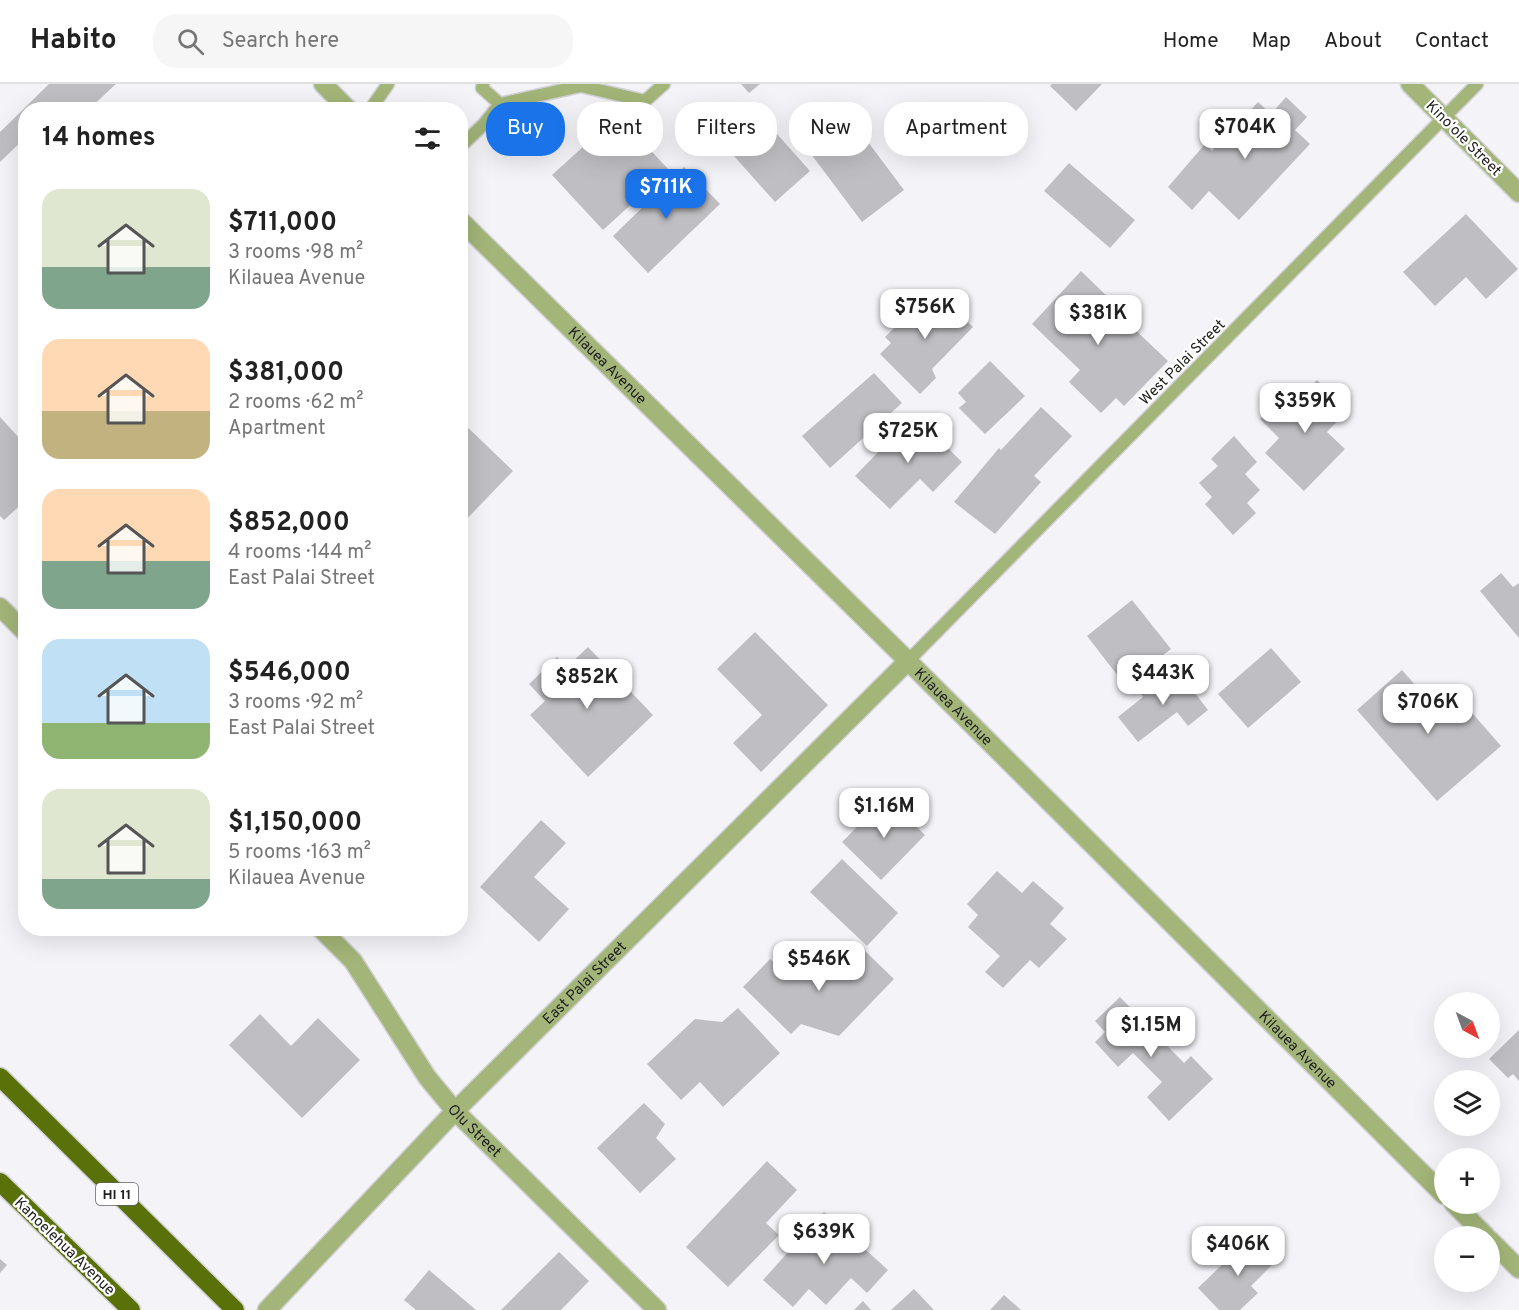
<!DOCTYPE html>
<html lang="en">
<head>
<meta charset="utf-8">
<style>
  :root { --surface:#fff; --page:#f6f6f6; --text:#222; --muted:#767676; --line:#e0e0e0; --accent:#1a73e8 }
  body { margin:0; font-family:Overpass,sans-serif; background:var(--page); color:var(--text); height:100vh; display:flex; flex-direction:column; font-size:22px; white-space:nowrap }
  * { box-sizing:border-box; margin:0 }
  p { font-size:20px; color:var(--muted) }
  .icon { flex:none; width:33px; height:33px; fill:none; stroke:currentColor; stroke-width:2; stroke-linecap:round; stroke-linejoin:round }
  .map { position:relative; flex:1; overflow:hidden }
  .sheet { position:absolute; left:18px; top:18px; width:450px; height:834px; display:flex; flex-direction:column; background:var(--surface); border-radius:24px; box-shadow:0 6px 24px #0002 }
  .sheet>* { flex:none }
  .top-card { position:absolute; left:486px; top:18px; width:570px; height:54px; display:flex; gap:12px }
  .needle { width:39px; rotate:139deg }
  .tools { position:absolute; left:1434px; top:908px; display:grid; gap:12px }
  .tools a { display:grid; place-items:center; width:66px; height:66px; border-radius:50%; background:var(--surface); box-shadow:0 6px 24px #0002; font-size:30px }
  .price { position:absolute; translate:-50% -51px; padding:0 14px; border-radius:12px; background:#fff; color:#222; font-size:20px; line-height:39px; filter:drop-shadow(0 2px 3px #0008) }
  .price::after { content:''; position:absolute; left:50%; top:36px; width:18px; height:14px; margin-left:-9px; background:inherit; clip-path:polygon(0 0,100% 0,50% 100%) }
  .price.active { background:var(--accent); color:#fff }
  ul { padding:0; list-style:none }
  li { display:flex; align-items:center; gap:18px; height:150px; padding:0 24px }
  li span { display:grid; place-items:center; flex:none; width:168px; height:120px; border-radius:18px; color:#555 }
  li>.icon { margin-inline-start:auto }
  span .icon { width:72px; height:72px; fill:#fffc; stroke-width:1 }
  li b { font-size:26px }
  h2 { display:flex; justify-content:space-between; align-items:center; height:72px; padding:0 24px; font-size:26px }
  .chip { padding:0 21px; border-radius:24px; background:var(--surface); box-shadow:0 6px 24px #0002; font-size:21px; line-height:54px }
  .chip.active { background:var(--accent); color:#fff }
  header { display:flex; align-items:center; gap:36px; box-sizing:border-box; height:84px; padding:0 30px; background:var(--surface); border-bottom:2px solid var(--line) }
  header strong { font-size:28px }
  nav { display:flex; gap:33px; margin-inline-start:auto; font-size:21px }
  .search { width:420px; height:54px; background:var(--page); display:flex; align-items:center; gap:15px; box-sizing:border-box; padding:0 21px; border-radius:24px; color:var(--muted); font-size:22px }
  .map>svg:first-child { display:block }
  .building { fill:#bfbfc3 }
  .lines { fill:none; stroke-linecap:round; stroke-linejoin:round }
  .service-casing { stroke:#d2d1d5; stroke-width:15 }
  .minor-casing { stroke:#d2d1d5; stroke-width:21 }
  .tertiary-casing { stroke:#d2d1d5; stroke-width:21 }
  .trunk-casing { stroke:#d2d1d5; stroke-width:21 }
  .service { stroke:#a3b578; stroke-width:12 }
  .minor { stroke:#a3b578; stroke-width:18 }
  .tertiary { stroke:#a3b578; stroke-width:18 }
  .trunk { stroke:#5a7009; stroke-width:18 }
  .labels { text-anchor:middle; stroke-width:4.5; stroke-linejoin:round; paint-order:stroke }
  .shield { fill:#fff; stroke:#626263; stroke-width:1.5 }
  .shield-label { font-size:14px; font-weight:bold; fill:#1f1f20 }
  .street-label { font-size:15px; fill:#1f1f20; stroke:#fff }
</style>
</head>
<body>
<header>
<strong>Habito</strong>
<div class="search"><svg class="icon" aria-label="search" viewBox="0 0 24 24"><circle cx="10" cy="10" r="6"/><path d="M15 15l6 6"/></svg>Search here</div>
<nav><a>Home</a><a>Map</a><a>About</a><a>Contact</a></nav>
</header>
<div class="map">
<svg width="1519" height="1226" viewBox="0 0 1519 1226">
  <rect width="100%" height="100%" fill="#f4f3f8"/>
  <path class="building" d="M49,0h67l-28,26h-62v27l-26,25v-30z
    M741,0h19l-11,9z
    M1052,0h50l-26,27 -26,-25z
    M1286,13l21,20 -12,13 15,14 -71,76 -30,-29 -17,19 -24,-23 37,-43 7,7 46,-49 13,12z
    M844,26l60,80 -42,32 -60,-80z
    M618,31l51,55 -66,60 -51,-55z
    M769,41l41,46 -35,31 -41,-46z
    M1069,79l66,57 -25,28 -66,-57z
    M684,83l36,37 -72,69 -35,-37z
    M1466,130l52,55 -32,30 -20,-22 -31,29 -32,-34z
    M1081,187l30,29 -11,12 21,21 8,-9 39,37 -44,45 -8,-8 -15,15 -32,-31 11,-12 -48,-46z
    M934,205l39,38 -41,42 4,9 -16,16 -40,-40 11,-11 -6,-6z
    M990,277l35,35 -40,38 -26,-26 7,-6 -8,-9z
    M874,289l28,30 -72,65 -28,-32z
    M1317,296l31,30 -21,22 18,17 -41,42 -39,-38 14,-15 -19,-19 24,-25 10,9z
    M1041,323l31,29 -38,40 7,6 -46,52 -41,-32 45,-54 2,2z
    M914,331l48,47 -29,30 -13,-13 -30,30 -35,-33z
    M0,333l21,23 5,-4v64l-22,20 -4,-4z
    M460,336l53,51 -53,55z
    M1234,352l23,26 -12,12 15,16 -13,13 9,10 -23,22 -28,-31 7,-7 -13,-14 19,-17 -7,-7z
    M1501,489l12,14 6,-4v55l-39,-47z
    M1132,516l39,49 -46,36 -38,-49z
    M755,548l73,73 -67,67 -28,-29 29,-28 -45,-46z
    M588,563l65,68 -65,62 -58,-62 15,-14 -16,-17 28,-27 10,10z
    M1271,564l30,34 -53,46 -30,-34z
    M1175,583l33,43 -20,16 -11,-14 -39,30 -20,-25 25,-20 -2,-3z
    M1402,586l46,52 18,-16 35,40 -64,55 -80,-91z
    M887,713l38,38 -44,45 -39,-38z
    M541,736l25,23 -32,34 35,32 -30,33 -59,-55z
    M842,775l56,54 -31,33 -57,-54z
    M997,787l25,22 11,-12 31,27 -14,16 17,15 -28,29 -9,-8 -27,28 -18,-16 15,-16 -32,-29 10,-12 -11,-11z
    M862,864l32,31 -55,57 -38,-12 -10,10 -48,-47 27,-28 15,14 24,-24 27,26z
    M1120,913l64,66 7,-7 22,23 -44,42 -22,-24 15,-15 -29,-29 -15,14 -23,-25 10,-10 -10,-11z
    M738,924l42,45 -57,54 -23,-25 -19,18 -34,-36 48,-45 27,3z
    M260,930l31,32 27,-28 42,42 -58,58 -73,-73z
    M1519,946v51l-6,-7 -5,4 -19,-19z
    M644,1019l21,21 -9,14 20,21 -36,34 -43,-45z
    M767,1077l30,29 -31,33 13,12 -51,52 -42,-40z
    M824,1128l64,58 -21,23 -16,-15 -25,27 -17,-16 -16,18 -30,-27z
    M1252,1152l24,25 -25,25 7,7 -18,17h-21l-21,-22z
    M559,1168l30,29 -28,29h-60z
    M0,1175l7,6 -7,8z
    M429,1186l47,40h-60l-12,-10z
    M914,1205l20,21h-43z
    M1004,1211l17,15h-31z
    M863,1217l8,9h-17z"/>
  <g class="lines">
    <g class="service-casing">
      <path id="service" d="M483,0l-1,4 18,16
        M370,26l18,-26
        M460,63l24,-23 16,-20 81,-18 64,15 19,-17
        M908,577l569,-577"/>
    </g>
    <g class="minor-casing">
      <g id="minor">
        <path d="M0,523l26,26"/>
        <path id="s1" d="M320,844l33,33 74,116 28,34 202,199"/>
        <path id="s2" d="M267,1226l188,-199 453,-450"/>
      </g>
    </g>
    <g class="tertiary-casing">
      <g id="tertiary">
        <path d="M323,0l26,26"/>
        <path d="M1410,0l109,109"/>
        <path id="s3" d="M460,136l448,441 536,534"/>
        <path d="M1453,1119l33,33"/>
        <path d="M1490,1156l29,29"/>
      </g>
    </g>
    <g class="trunk-casing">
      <path id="trunk" d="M0,993l235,233
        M0,1098l131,128"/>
    </g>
    <use href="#service" class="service"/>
    <use href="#minor" class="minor"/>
    <use href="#tertiary" class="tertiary"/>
    <use href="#trunk" class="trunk"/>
  </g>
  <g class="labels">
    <rect class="shield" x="96" y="1099" width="42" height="22" rx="4.5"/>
    <g class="shield-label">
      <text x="117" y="1115">HI 11</text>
    </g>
    <g class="street-label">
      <text transform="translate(1464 54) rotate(45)" y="5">Kinoʻole Street</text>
      <text transform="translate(1182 278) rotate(-45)" y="5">West Palai Street</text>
      <text dy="5" stroke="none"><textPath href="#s3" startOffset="207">Kilauea Avenue</textPath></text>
      <text dy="5" stroke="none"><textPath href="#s3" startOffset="693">Kilauea Avenue</textPath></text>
      <text dy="5" stroke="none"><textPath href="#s2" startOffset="456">East Palai Street</textPath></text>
      <text dy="5" stroke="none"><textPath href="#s3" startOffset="1179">Kilauea Avenue</textPath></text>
      <text dy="5" stroke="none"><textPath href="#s1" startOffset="256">Olu Street</textPath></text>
      <text transform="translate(65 1162) rotate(44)" y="5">Kanoelehua Avenue</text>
    </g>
  </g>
</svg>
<div class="tools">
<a><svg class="needle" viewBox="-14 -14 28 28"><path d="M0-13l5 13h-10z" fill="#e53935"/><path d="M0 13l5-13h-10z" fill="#767676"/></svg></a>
<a><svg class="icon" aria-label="layers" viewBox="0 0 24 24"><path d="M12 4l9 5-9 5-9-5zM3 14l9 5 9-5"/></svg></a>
<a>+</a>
<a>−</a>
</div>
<b class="price" style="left:1245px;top:76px">$704K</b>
<b class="price active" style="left:666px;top:136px">$711K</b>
<b class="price" style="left:925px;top:256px">$756K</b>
<b class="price" style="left:1098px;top:262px">$381K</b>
<b class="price" style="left:1305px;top:350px">$359K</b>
<b class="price" style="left:908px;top:380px">$725K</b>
<b class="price" style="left:1163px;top:622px">$443K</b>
<b class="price" style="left:587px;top:626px">$852K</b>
<b class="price" style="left:1428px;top:651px">$706K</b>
<b class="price" style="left:884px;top:755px">$1.16M</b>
<b class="price" style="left:819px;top:908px">$546K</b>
<b class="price" style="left:1151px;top:974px">$1.15M</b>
<b class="price" style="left:824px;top:1181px">$639K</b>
<b class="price" style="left:1238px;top:1193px">$406K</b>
<div class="top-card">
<a class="chip active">Buy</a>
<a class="chip">Rent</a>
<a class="chip">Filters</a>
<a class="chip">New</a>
<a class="chip">Apartment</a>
</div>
<section class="sheet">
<h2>14 homes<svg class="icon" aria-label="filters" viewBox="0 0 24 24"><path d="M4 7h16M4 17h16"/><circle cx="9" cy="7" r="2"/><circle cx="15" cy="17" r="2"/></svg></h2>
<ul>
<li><span style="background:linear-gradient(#dfe7d0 65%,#7fa58c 0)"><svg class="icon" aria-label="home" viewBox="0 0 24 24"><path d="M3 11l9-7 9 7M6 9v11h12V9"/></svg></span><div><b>$711,000</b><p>3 rooms · 98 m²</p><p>Kilauea Avenue</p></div></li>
<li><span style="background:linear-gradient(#ffd9b3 60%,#c2b280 0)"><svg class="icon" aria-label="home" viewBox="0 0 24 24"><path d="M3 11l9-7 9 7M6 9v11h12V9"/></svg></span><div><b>$381,000</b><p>2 rooms · 62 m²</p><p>Apartment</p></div></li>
<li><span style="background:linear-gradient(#ffd9b3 60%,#7fa58c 0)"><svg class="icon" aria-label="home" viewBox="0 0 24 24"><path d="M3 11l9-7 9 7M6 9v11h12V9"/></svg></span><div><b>$852,000</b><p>4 rooms · 144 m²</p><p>East Palai Street</p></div></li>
<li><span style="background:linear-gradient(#bfe0f5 70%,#8fb573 0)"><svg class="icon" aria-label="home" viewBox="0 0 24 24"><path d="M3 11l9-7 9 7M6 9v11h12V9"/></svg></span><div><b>$546,000</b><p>3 rooms · 92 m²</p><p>East Palai Street</p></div></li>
<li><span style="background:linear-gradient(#dfe7d0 75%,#7fa58c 0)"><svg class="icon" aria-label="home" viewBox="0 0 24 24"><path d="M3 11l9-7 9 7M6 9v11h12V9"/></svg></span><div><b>$1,150,000</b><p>5 rooms · 163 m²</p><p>Kilauea Avenue</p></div></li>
</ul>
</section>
</div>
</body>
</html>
